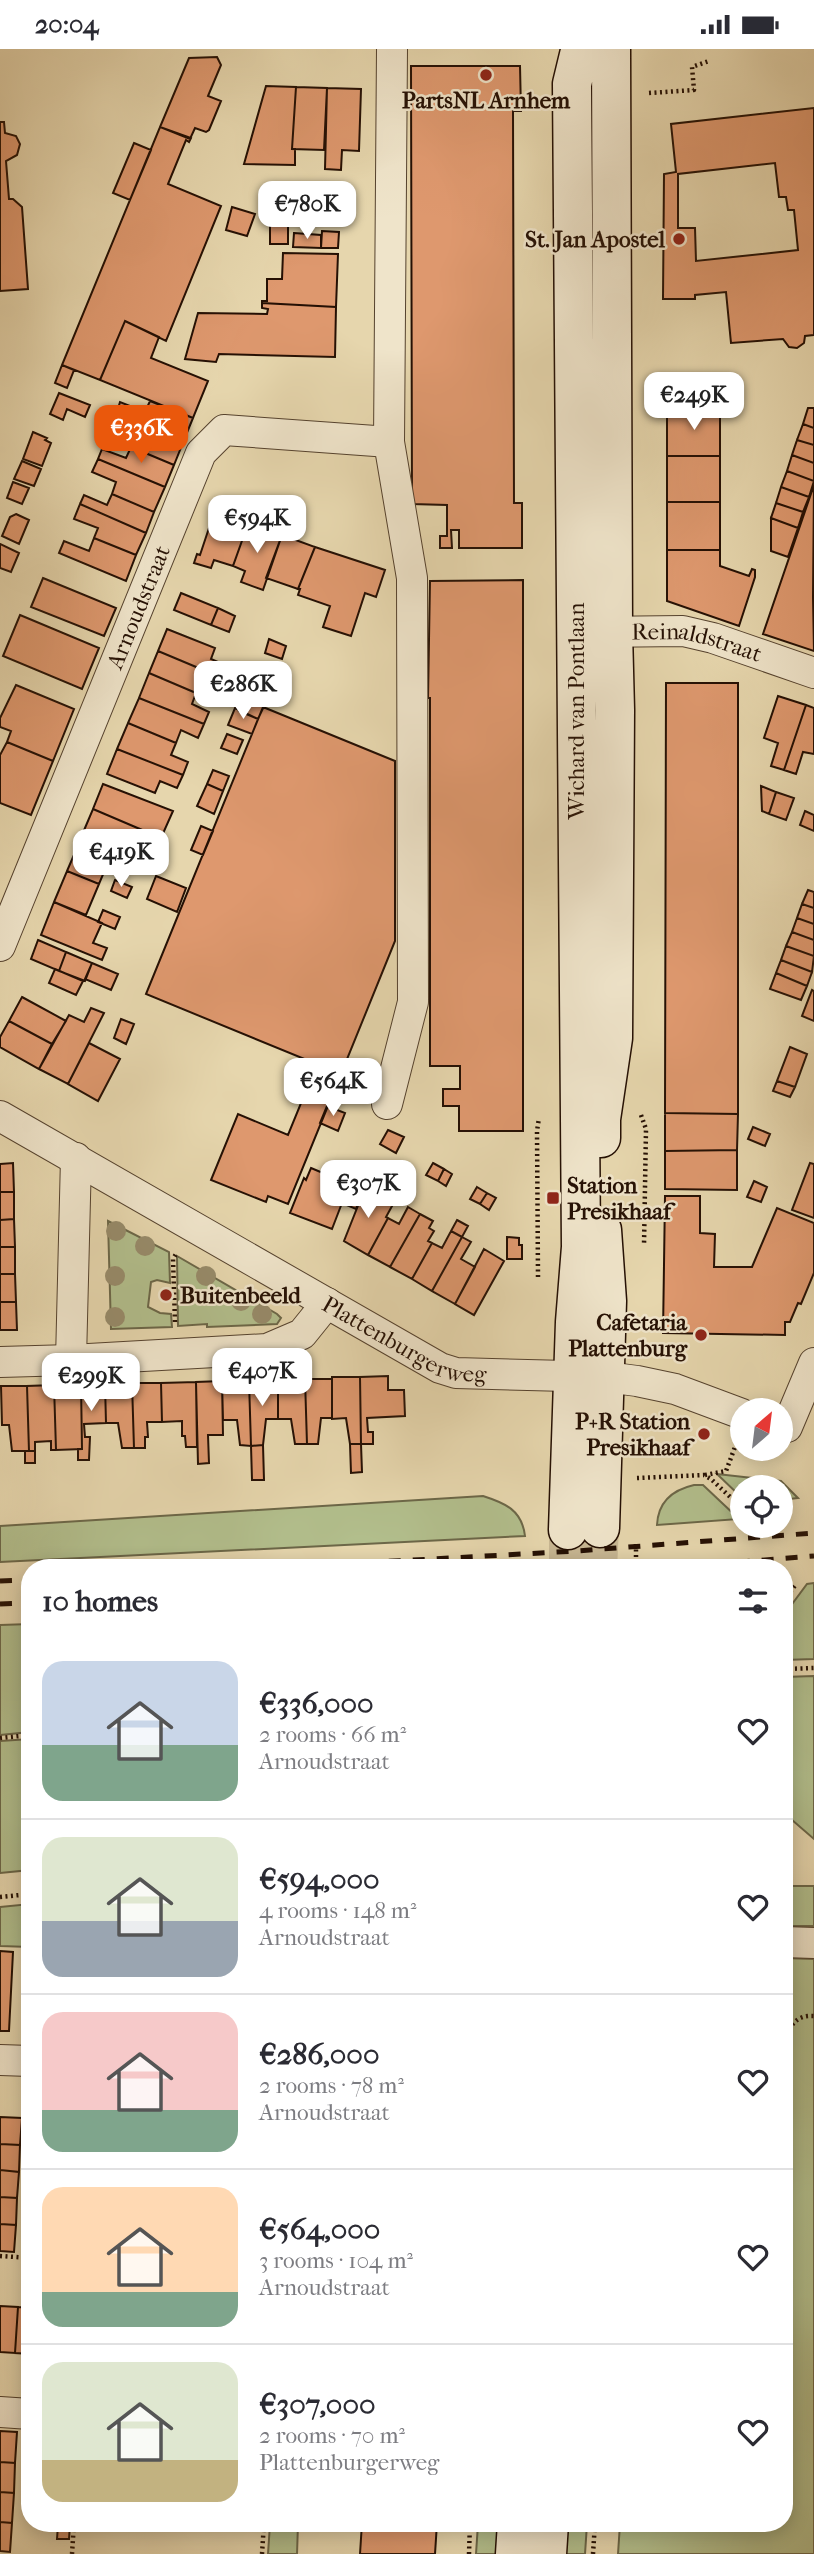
<!DOCTYPE html>
<html lang="en">
<head>
<meta charset="utf-8">
<style>
  :root { --surface:#fff; --page:#f7f7f7; --text:#2b2b33; --muted:#7c7c81; --line:#e1e1e2; --accent:#ea580c }
  body { margin:0; font-family:"IM FELL French Canon",serif; background:var(--page); color:var(--text); height:100vh; display:flex; flex-direction:column; font-size:26px; white-space:nowrap }
  * { box-sizing:border-box; margin:0 }
  p { font-size:23px; color:var(--muted) }
  .icon { flex:none; width:38px; height:38px; fill:none; stroke:currentColor; stroke-width:2; stroke-linecap:round; stroke-linejoin:round }
  .map { position:relative; flex:1; overflow:hidden }
  .details { position:absolute; left:21px; top:1510px; width:772px; height:973px; display:flex; flex-direction:column; background:var(--surface); border-radius:28px; box-shadow:0 4px 18px #0003 }
  .details>* { flex:none }
  .needle { width:46px; rotate:28deg }
  .fabs { position:absolute; left:730px; top:1349px; display:grid; gap:14px }
  .fabs a { display:grid; place-items:center; width:63px; height:63px; border-radius:50%; background:var(--surface); box-shadow:0 4px 18px #0003; font-size:35px }
  .price { position:absolute; translate:-50% -60px; padding:0 16px; border-radius:14px; background:#fff; color:#222; font-size:23px; line-height:46px; filter:drop-shadow(0 2px 4px #0008) }
  .price::after { content:''; position:absolute; left:50%; top:42px; width:21px; height:16px; margin-left:-10px; background:inherit; clip-path:polygon(0 0,100% 0,50% 100%) }
  .price.on { background:var(--accent); color:#fff }
  ul { padding:0; list-style:none }
  li { display:flex; align-items:center; gap:21px; height:175px; padding:0 21px }
  li+li { border-top:2px solid var(--line) }
  li span { display:grid; place-items:center; flex:none; width:196px; height:140px; border-radius:21px; color:#555 }
  li>.icon { margin-inline-start:auto }
  span .icon { width:84px; height:84px; fill:#fffc; stroke-width:1 }
  li b { font-size:30px }
  h2 { display:flex; justify-content:space-between; align-items:center; height:84px; padding:0 21px; font-size:30px }
  .status { display:flex; justify-content:space-between; align-items:center; height:49px; padding:0 35px; background:var(--surface); direction:ltr }
  .status svg { height:19px; fill:currentColor }
  .map>svg:first-child { display:block }
  .green { fill:#b2be8c; stroke:#6c6748; stroke-width:2 }
  .building { fill:#de986e; stroke:#251004; stroke-width:2; fill-rule:evenodd }
  .lines { fill:none; stroke-linecap:round; stroke-linejoin:round }
  .secondary-tunnel { stroke:#c9b894; stroke-width:38; stroke-dasharray:38 19; stroke-linecap:butt }
  .street-casing { stroke:#55422e; stroke-width:32 }
  .secondary-casing { stroke:#251004; stroke-width:41 }
  .path { stroke:#251004; stroke-width:4.5; stroke-dasharray:2 3.5; stroke-linecap:butt }
  .street { stroke:#efe4ca; stroke-width:30 }
  .secondary { stroke:#efe4ca; stroke-width:38 }
  .rail { stroke:#251004; stroke-width:5; stroke-dasharray:12 12; stroke-linecap:butt }
  .tree { fill:#978b6a }
  .poi-dot { fill:#8f2418; stroke:#efe4ca; stroke-width:2.5 }
  .labels { text-anchor:middle; stroke-width:5; stroke-linejoin:round; paint-order:stroke }
  .poi-label { font-size:23px; font-weight:bold; fill:#251004; stroke:#efe4ca; text-anchor:end }
  .street-label { font-size:23px; fill:#251004; stroke:#efe4ca }
</style>
</head>
<body>
<div class="status"><b>20:04</b><svg viewBox="0 0 49 12"><path d="M0 12V9h3v3zM5 12V6h3v6zM10 12V3h3v9zM15 12V0h3v12zM26 1h20v11H26zM47 4h2v5h-2z"/></svg></div>
<div class="map">
<svg width="814" height="2505" viewBox="0 0 814 2505">
  <rect width="100%" height="100%" fill="#e6d6ad"/>
  <filter id="stains"><feTurbulence type="fractalNoise" baseFrequency=".00286" numOctaves="4"/><feColorMatrix values="0 0 0 0 .2 0 0 0 0 .09 0 0 0 0 .02 0 0 0 .5 -.17"/></filter>
  <radialGradient id="worn" r=".72"><stop offset=".6" stop-color="#630" stop-opacity="0"/><stop offset="1" stop-color="#630" stop-opacity=".3"/></radialGradient>
  <path class="green" d="M108,1172l61,31 1,31 -13,-3 -6,2 -3,25 12,6 11,1 1,13 -61,2z
    M177,1207l100,58 4,4 -4,6 -70,3v-3l-29,2z
    M717,1425l64,7 17,17 -17,2 -1,-13h-38v11z
    M694,1436h9l36,34 -82,6c1,-22 15,-35 37,-40z
    M483,1447c22,7 39,14 42,40l-525,26v-36z
    M814,1534v76l-30,1v-45l23,-31z
    M30,1575v108l-30,3v-110z
    M814,1627v163l-30,-26v-136z
    M30,1690v131l-30,3v-132z
    M784,1837h30v40h-30z
    M30,1855v43l-30,-1v-39z
    M784,1909l30,1v595h-196l2,-30 164,-1z
    M270,2475h28l-1,30h-29z
    M478,2475h30l-2,30h-30z
    M558,2475h29l-2,30h-29z"/>
  <path class="building" d="M217,8l4,8 -13,31 13,5 -12,29 -3,2 -11,-4 -5,11 -30,-12 29,-69z
    M411,17h109l1,45h-8l1,392h8v45h-63v-18h-8l1,18h-12v-12h7v-31l-35,-1z
    M266,37l30,1 -4,62h3v16l-51,-1z
    M296,38l31,1 -3,62 -32,-1z
    M327,39l34,1 -2,62 -17,-1 -1,20 -16,-1z
    M814,59v227l-9,1 -1,7 -7,5 -8,-1 -6,-8 -52,4 -5,-51 -31,3v4h-32l1,-125 12,-2 -5,-48zM775,114l4,34h7l2,13h6l4,40 -102,11 -1,-33h-17v-54z
    M0,73h4l1,11 11,3 4,8 -3,11 -11,6 3,38h4l9,8 6,82 -28,2z
    M160,78l31,11 -2,4 -3,-2 -18,44 53,22 -55,135 -41,-20 -25,59 -38,-15z
    M134,94l17,7 -21,50 -17,-7z
    M232,158l23,7 -8,22 -21,-6z
    M270,169h18v26h-18z
    M322,182l17,1 -1,16h-17z
    M294,184l27,2v13l-28,-1z
    M283,204l55,1 -2,53 -74,-4v-2h5v-22h15z
    M262,254l74,4 -1,50 -116,-3 -3,8 -31,-3 13,-46 69,1 1,-5 -6,-1z
    M125,272l34,16 -8,21 57,23 -15,37 -93,-38z
    M62,316l12,5 -7,18 -12,-5z
    M59,344l31,12 -5,12 -18,-8 -4,11 -13,-6z
    M150,352l43,17 -9,22 -67,-28 3,-10 25,10z
    M667,359h53v48h-53z
    M808,359h6v20l-11,-4z
    M117,363l67,28 -10,25 -43,-18 4,-11 -24,-10z
    M803,375l11,4v17l-17,-5z
    M33,383l14,6 -2,2 6,3 -9,23 -19,-7z
    M797,391l17,5v18l-22,-8z
    M131,398l43,18 -9,22 -67,-28 4,-10 24,9z
    M792,406l22,8v18l-27,-10z
    M667,407h53v46h-53z
    M98,410l67,28 -11,25 -42,-18 4,-12 -24,-10z
    M22,412l19,8 -7,17 -20,-7z
    M787,422l27,10 -5,16 -28,-10z
    M13,433l16,6 -7,16 -15,-6z
    M814,436l-1,112 1,54 -51,-17z
    M781,438l28,10 -6,15 -27,-9z
    M112,445l42,18 -8,21 -66,-29 4,-9 23,10z
    M667,453h53v48h-53z
    M776,454l27,9 -5,16 -27,-10z
    M80,455l66,29 -10,22 -42,-17 4,-10 -24,-9z
    M214,464l34,11 -15,42 -19,-6 -3,8 -17,-5 3,-9 3,1z
    M16,465l13,6 -10,24 -17,-8 8,-19z
    M771,469l27,10 -10,29 -17,-6z
    M248,475l34,11 -19,55 -22,-8 4,-11 -12,-5z
    M282,486l33,12 -17,42 -32,-11z
    M94,489l42,17 -10,26 -67,-28 5,-12 25,10z
    M0,495l19,9 -8,19 -11,-4z
    M315,498l70,23 -9,27 -11,-4 -14,43 -28,-9 7,-21 -32,-11 2,-6h-2z
    M667,501h53v16l29,10 3,-7 3,1v7l-16,49 -72,-25z
    M43,529l73,30 -12,28 -73,-29z
    M523,531v551h-64v-25h-16v-17h17v-23h-30v-368h-2l2,-117z
    M181,544l37,15 -7,17 -37,-15z
    M218,559l17,8 -6,16 -18,-7z
    M20,566l79,33 -17,41 -79,-33z
    M167,580l48,19 -4,11 14,6 -5,12 -62,-26z
    M269,590l17,7 -4,13 -17,-6z
    M158,602l62,26 -5,11 -14,-6 -5,11 -47,-20z
    M257,620l12,5 -8,20 -12,-5z
    M149,624l47,20 -4,11 17,8 -5,12 -65,-26z
    M666,634h72v431l-73,-1z
    M16,636l58,24 -21,52 -46,-19 4,-11 -11,-4v-9z
    M245,647l20,8 -7,15 -19,-8z
    M778,647l28,9 -22,65 -13,-4 7,-23 -14,-5z
    M139,649l65,26 -6,14 -17,-8 -5,13 -48,-20z
    M806,656l8,3v46l-11,-2 -7,22 -12,-4z
    M263,658l132,54v180l-54,133 -195,-80z
    M235,659l23,11 -6,15 -24,-9z
    M128,674l48,20 -5,12 17,7 -5,13 -66,-26z
    M227,685l16,6 -6,14 -16,-6z
    M7,693l46,19 -22,54 -31,-12v-48z
    M117,700l66,26 -6,13 -17,-7 -5,12 -48,-19z
    M213,721l16,6 -6,15 -16,-7z
    M103,735l70,27 -12,27 -68,-29z
    M207,735l16,7 -9,23 -17,-8z
    M761,737l15,6 -7,22 -7,-3z
    M776,743l18,6 -8,22 -17,-6z
    M93,760l68,29 -5,12 -24,-10 -5,13 -45,-18z
    M805,762l9,4v16l-14,-6z
    M201,777l12,5 -10,24 -12,-5z
    M80,792l32,12 -13,31 -32,-13z
    M67,822l32,13 -13,31 -32,-13z
    M156,827l30,12 -9,24 -30,-13z
    M115,831l17,7 -5,11 -16,-7z
    M808,841l6,2v16l-12,-4z
    M54,853l48,21 -9,20 14,5 -5,12 -61,-25z
    M802,855l12,4v16l-17,-6z
    M103,861l17,7 -5,12 -17,-7z
    M797,869l17,6v16l-22,-8z
    M792,883l22,8v16l-28,-10z
    M38,891l28,12 -7,19 -28,-12z
    M786,897l28,10 -2,16 -31,-12z
    M66,903l26,11 -7,18 -26,-10z
    M781,911l31,12 -5,14 -31,-13z
    M92,914l26,11 -7,16 -26,-11z
    M55,920l28,12 -7,14 -27,-12z
    M776,924l31,13 -6,14 -31,-11z
    M812,941l2,1v30l-12,-5z
    M22,948l44,24 -14,23 -43,-23z
    M91,959l13,5 -36,71 -29,-15 30,-54 15,7z
    M121,970l13,5 -8,20 -12,-6z
    M9,972l43,23 -13,25 -39,-22v-10z
    M89,994l31,16 -22,42 -30,-17z
    M790,998l17,7 -12,33 -18,-6z
    M317,1015l24,10 -53,130 -20,-8 -2,6 -55,-22 27,-66 50,21z
    M777,1032l18,6 -5,10 -17,-6z
    M327,1057l18,7 -7,18 -18,-8z
    M665,1064l73,1 -1,36 -72,1z
    M753,1078l17,7 -5,12 -17,-7z
    M388,1081l16,7 -8,16 -16,-9z
    M737,1101v40l-72,-1v-38z
    M13,1114l1,29h-14v-28z
    M433,1114l11,6 -6,12 -12,-6z
    M810,1114l4,1v54l-22,-8z
    M311,1119l24,10 -5,11 12,4 8,-17 17,7 -11,26 -14,-6 -10,26 -42,-16 14,-35 2,2z
    M444,1120l8,5 -6,12 -8,-5z
    M754,1132l13,6 -6,15 -14,-5z
    M367,1134l16,10 -3,6 12,7 -6,11 2,1 -20,37 -24,-14z
    M477,1138l10,6 -7,11 -10,-5z
    M0,1143h14v27l-14,1z
    M487,1144l9,5 -7,12 -9,-6z
    M665,1147h35v37l15,1 -1,33h38l25,-59 37,15v50l-13,31 -3,-1 -8,19h-5v13l-122,-2z
    M408,1158l12,7 -30,53 -22,-12 20,-37 11,6z
    M420,1165l13,7 -4,7 5,3 -6,10 4,2 -20,36 -22,-12z
    M14,1170l1,28h-15v-27z
    M457,1171l11,6 -6,11 -11,-6z
    M451,1182l11,6 -30,54 -20,-12 20,-36 10,5z
    M462,1188l9,5 -10,17 14,8 -20,37 -23,-13z
    M507,1188l12,1v7h3v14h-15z
    M0,1198h15v27h-15z
    M484,1200l20,12 -30,54 -19,-11z
    M0,1225h15l1,28h-16z
    M0,1253h16l1,28h-17z
    M388,1327v14h16l1,26 -38,2 1,14h5v12h-12l-1,-67z
    M332,1328h28l1,67h-11l-4,-26 -14,1z
    M305,1330h27v39h-11l-3,26h-11z
    M305,1330l2,65h-12l-4,-25h-13v-39z
    M278,1331v39h-12l-3,26 -12,1 -2,-65z
    M222,1332h27l2,65 -11,-1 -3,-25h-14z
    M222,1332l1,54h-15l1,28 -11,1 -2,-82z
    M196,1333l1,65h-11l-1,-11h-3v-15l-20,1 -1,-39z
    M132,1334l2,65h-12l-4,-25h-12l-1,-39z
    M132,1334h29l1,39h-15l1,15h-3v11h-11z
    M81,1335h24l1,39 -22,1 1,13h5l-1,23h-11v-11h4z
    M81,1335l1,65 -26,1 -2,-65z
    M54,1336l2,65h-5v-9l-16,1v9h-6l-2,-65z
    M1,1337h26l2,65h-17l-3,-26h-7z
    M350,1395h11l1,28 -11,1z
    M263,1396l1,35h-12l-1,-34z
    M25,1402h10v12h-10z
    M0,1902l13,1 -4,79h-9z
    M0,2068l22,1 -2,27 -20,-1z
    M0,2095l20,1 -1,27 -19,-2z
    M0,2121l19,2 -2,26 -17,-1z
    M0,2148l17,1 -1,27 -16,-1z
    M0,2175l16,1 -2,27 -14,-1z
    M0,2257l18,1 -3,46 -15,-1z
    M18,2258l12,1v46l-15,-1z
    M0,2382l17,1 -2,31 -15,-1z
    M0,2413l15,1 -1,30 -14,-1z
    M0,2443l14,1 -2,30 -12,-1z
    M0,2473l12,1 -2,29 -10,-1z
    M362,2474h75l-2,31h-75z
    M58,2476h12l-1,14h-12z"/>
  <g class="lines">
    <path class="secondary-tunnel" d="M568,1519v-38
      M598,1519l2,-40"/>
    <g class="street-casing">
      <g id="street">
        <path id="s1" d="M593,583l90,-1 30,7 101,35"/>
        <path id="s2" d="M0,897l201,-493 23,-23 165,12"/>
        <path d="M387,1055l26,-102 -1,-424 -23,-136 3,-393"/>
        <path id="s3" d="M0,1067l440,252 16,5 150,4 31,4 38,8 67,25"/>
        <path d="M71,1311l5,-202"/>
        <path d="M0,1313l71,-2 196,-11 35,-15 25,-31"/>
        <path d="M787,1378l27,-64"/>
        <path d="M784,1893l30,1"/>
        <path d="M0,2011l30,1"/>
        <path d="M0,2363l30,2"/>
      </g>
    </g>
    <g class="secondary-casing">
      <path id="secondary" d="M601,1089v-19l12,-81 2,-328 -2,-78 -2,-583
        M600,1479l7,-227 -5,-71
        M568,1481l7,-208 6,-75 -9,-1163 7,-29 5,-6
        M515,2505l2,-31
        M547,2505l2,-31"/>
    </g>
    <path class="path" d="M649,44l45,-3 -2,-23 17,-6
      M641,1066l5,14 -2,117
      M538,1228l-1,-146 2,-13
      M175,1273l-2,-63 3,-5
      M705,1426l21,-4 9,-24
      M637,1429l67,-3 7,4 31,29
      M636,1519v-24
      M784,1552l12,-17
      M784,1620l30,-1
      M0,1689l30,-3
      M0,1848l30,-3
      M784,1990c8,-15 12,-24 30,-23
      M0,2207l30,2
      M72,2505l2,-31
      M262,2505l2,-31
      M469,2505l1,-31
      M593,2505l2,-31"/>
    <use href="#street" class="street"/>
    <use href="#secondary" class="secondary"/>
    <path class="rail" d="M269,1519l307,-17 238,-18
      M666,1519l148,-12
      M0,1532l30,-1
      M0,1555l30,-1"/>
  </g>
  <g class="tree">
    <circle cx="116" cy="1182" r="10"/>
    <circle cx="145" cy="1197" r="10"/>
    <circle cx="115" cy="1227" r="10"/>
    <circle cx="206" cy="1227" r="10"/>
    <circle cx="241" cy="1252" r="10"/>
    <circle cx="262" cy="1265" r="10"/>
    <circle cx="115" cy="1268" r="10"/>
  </g>
  <g class="poi-dot">
    <circle cx="486" cy="26" r="7"/>
    <circle cx="679" cy="190" r="7"/>
    <rect x="546" y="1142" width="14" height="14" rx="3.5"/>
    <circle cx="166" cy="1246" r="7"/>
    <circle cx="701" cy="1286" r="7"/>
    <circle cx="704" cy="1385" r="7"/>
  </g>
  <g class="labels">
    <g class="poi-label">
      <text x="486" y="59" text-anchor="middle">PartsNL Arnhem</text>
      <text x="665" y="198">St. Jan Apostel</text>
      <text x="567" y="1144" text-anchor="start">Station<tspan x="567" dy="26">Presikhaaf</tspan></text>
      <text x="180" y="1254" text-anchor="start">Buitenbeeld</text>
      <text x="687" y="1281">Cafetaria<tspan x="687" dy="26">Plattenburg</tspan></text>
      <text x="690" y="1380">P+R Station<tspan x="690" dy="26">Presikhaaf</tspan></text>
    </g>
    <g class="street-label">
      <text dy="8" stroke="none"><textPath href="#s2" startOffset="366">Arnoudstraat</textPath></text>
      <text dy="8" stroke="none"><textPath href="#s1" startOffset="105">Reinaldstraat</textPath></text>
      <text transform="translate(576 662) rotate(-90)" y="8">Wichard van Pontlaan</text>
      <text dy="8" stroke="none"><textPath href="#s3" startOffset="464">Plattenburgerweg</textPath></text>
    </g>
  </g>
  <rect width="100%" height="100%" filter="url(#stains)"/>
  <rect width="100%" height="100%" fill="url(#worn)"/>
</svg>
<div class="fabs">
<a><svg class="needle" viewBox="-14 -14 28 28"><path d="M0-13l5 13h-10z" fill="#e53935"/><path d="M0 13l5-13h-10z" fill="#7c7c81"/></svg></a>
<a><svg class="icon" aria-label="locate" viewBox="0 0 24 24"><circle cx="12" cy="12" r="6"/><path d="M12 2v4M12 18v4M2 12h4M18 12h4"/></svg></a>
</div>
<b class="price" style="left:307px;top:192px">€780K</b>
<b class="price" style="left:694px;top:383px">€249K</b>
<b class="price on" style="left:141px;top:416px">€336K</b>
<b class="price" style="left:257px;top:506px">€594K</b>
<b class="price" style="left:243px;top:672px">€286K</b>
<b class="price" style="left:121px;top:840px">€419K</b>
<b class="price" style="left:333px;top:1069px">€564K</b>
<b class="price" style="left:368px;top:1171px">€307K</b>
<b class="price" style="left:262px;top:1359px">€407K</b>
<b class="price" style="left:91px;top:1364px">€299K</b>
<section class="details">
<h2>10 homes<svg class="icon" aria-label="filters" viewBox="0 0 24 24"><path d="M4 7h16M4 17h16"/><circle cx="9" cy="7" r="2"/><circle cx="15" cy="17" r="2"/></svg></h2>
<ul>
<li><span style="background:linear-gradient(#c9d6e8 60%,#7fa58c 0)"><svg class="icon" aria-label="home" viewBox="0 0 24 24"><path d="M3 11l9-7 9 7M6 9v11h12V9"/></svg></span><div><b>€336,000</b><p>2 rooms · 66 m²</p><p>Arnoudstraat</p></div><svg class="icon" aria-label="heart" viewBox="0 0 24 24"><path d="M12 20l-8-8c-3-5 5-10 8-4 3-6 11-1 8 4z"/></svg></li>
<li><span style="background:linear-gradient(#dfe7d0 60%,#9aa5b1 0)"><svg class="icon" aria-label="home" viewBox="0 0 24 24"><path d="M3 11l9-7 9 7M6 9v11h12V9"/></svg></span><div><b>€594,000</b><p>4 rooms · 148 m²</p><p>Arnoudstraat</p></div><svg class="icon" aria-label="heart" viewBox="0 0 24 24"><path d="M12 20l-8-8c-3-5 5-10 8-4 3-6 11-1 8 4z"/></svg></li>
<li><span style="background:linear-gradient(#f6c9c9 70%,#7fa58c 0)"><svg class="icon" aria-label="home" viewBox="0 0 24 24"><path d="M3 11l9-7 9 7M6 9v11h12V9"/></svg></span><div><b>€286,000</b><p>2 rooms · 78 m²</p><p>Arnoudstraat</p></div><svg class="icon" aria-label="heart" viewBox="0 0 24 24"><path d="M12 20l-8-8c-3-5 5-10 8-4 3-6 11-1 8 4z"/></svg></li>
<li><span style="background:linear-gradient(#ffd9b3 75%,#7fa58c 0)"><svg class="icon" aria-label="home" viewBox="0 0 24 24"><path d="M3 11l9-7 9 7M6 9v11h12V9"/></svg></span><div><b>€564,000</b><p>3 rooms · 104 m²</p><p>Arnoudstraat</p></div><svg class="icon" aria-label="heart" viewBox="0 0 24 24"><path d="M12 20l-8-8c-3-5 5-10 8-4 3-6 11-1 8 4z"/></svg></li>
<li><span style="background:linear-gradient(#dfe7d0 70%,#c2b280 0)"><svg class="icon" aria-label="home" viewBox="0 0 24 24"><path d="M3 11l9-7 9 7M6 9v11h12V9"/></svg></span><div><b>€307,000</b><p>2 rooms · 70 m²</p><p>Plattenburgerweg</p></div><svg class="icon" aria-label="heart" viewBox="0 0 24 24"><path d="M12 20l-8-8c-3-5 5-10 8-4 3-6 11-1 8 4z"/></svg></li>
</ul>
</section>
</div>
</body>
</html>
